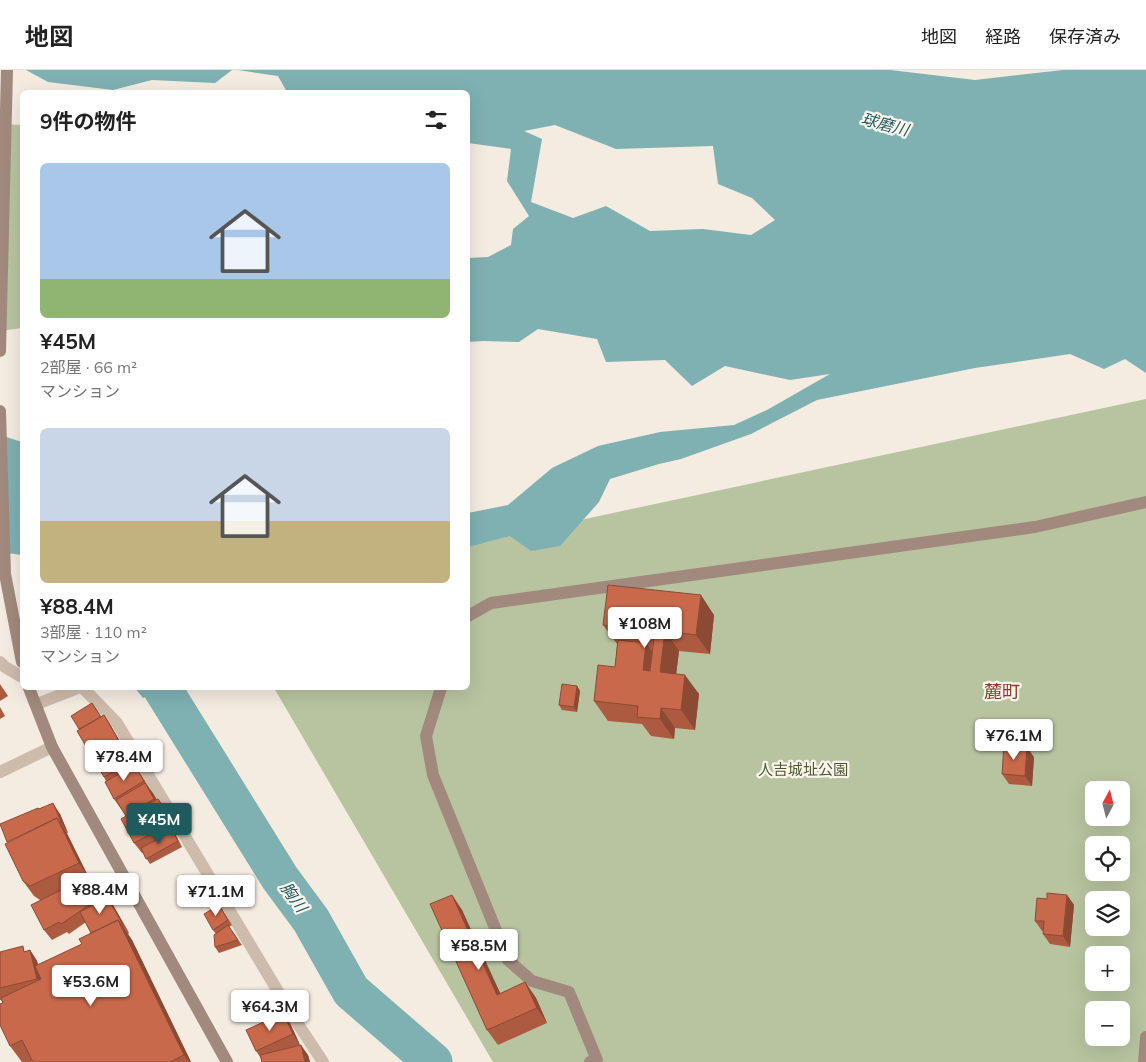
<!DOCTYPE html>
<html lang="ja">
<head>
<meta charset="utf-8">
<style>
  :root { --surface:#fff; --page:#f2f2f2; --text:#222; --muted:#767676; --line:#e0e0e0; --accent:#1f5a5e }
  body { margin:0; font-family:Mulish,"Noto Sans JP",sans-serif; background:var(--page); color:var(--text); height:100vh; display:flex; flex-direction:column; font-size:19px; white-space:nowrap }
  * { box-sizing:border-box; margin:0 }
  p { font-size:16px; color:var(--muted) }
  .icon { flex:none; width:28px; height:28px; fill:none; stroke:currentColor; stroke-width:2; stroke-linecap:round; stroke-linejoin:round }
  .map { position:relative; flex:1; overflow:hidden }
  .drawer { position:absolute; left:20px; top:20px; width:450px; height:600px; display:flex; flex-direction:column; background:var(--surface); border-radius:8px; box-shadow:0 5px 20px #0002 }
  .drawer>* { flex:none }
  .needle { width:32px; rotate:7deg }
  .controls { position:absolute; left:1085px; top:711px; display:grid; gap:10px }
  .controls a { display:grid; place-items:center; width:45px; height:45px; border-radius:8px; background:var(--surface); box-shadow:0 5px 20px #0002; font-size:25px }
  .price { position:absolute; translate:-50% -42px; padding:0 11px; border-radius:5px; background:#fff; color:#222; font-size:16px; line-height:32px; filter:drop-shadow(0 1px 2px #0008) }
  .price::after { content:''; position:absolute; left:50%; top:30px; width:15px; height:11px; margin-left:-8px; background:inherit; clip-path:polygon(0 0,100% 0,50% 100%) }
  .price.selected { background:var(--accent); color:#fff }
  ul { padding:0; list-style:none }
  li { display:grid; align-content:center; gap:10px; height:265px; padding:0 20px }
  li span { display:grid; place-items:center; height:155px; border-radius:8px; color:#555 }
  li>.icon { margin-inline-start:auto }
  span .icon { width:90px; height:90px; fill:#fffc; stroke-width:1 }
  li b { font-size:21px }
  h2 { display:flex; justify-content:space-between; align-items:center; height:60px; padding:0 20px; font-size:21px }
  header { display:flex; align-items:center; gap:30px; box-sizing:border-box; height:70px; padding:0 25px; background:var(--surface); border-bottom:1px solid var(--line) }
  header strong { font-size:24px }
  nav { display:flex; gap:28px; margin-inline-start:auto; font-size:18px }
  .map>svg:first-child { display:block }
  .green { fill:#b8c4a0; fill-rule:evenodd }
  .water { fill:#7fb0b2; fill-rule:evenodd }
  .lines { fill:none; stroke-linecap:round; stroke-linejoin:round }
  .river { stroke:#7fb0b2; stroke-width:39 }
  .street { stroke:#cdbbac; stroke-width:12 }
  .secondary { stroke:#a18a7d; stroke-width:12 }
  .wall { fill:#ac5a40 }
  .shaded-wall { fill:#8c4a34 }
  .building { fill:#c8694b; stroke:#8c4a34 }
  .labels { text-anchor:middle; stroke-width:4.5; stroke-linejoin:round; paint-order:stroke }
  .park-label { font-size:15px; fill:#4a5a2e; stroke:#fbf5ee }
  .water-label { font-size:16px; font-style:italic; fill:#1f5a5e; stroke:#fbf5ee }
  .quarter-label { font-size:18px; fill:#8c3b22; stroke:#fbf5ee }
</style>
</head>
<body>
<header>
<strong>地図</strong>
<nav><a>地図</a><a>経路</a><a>保存済み</a></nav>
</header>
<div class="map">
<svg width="1146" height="992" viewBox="0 0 1146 992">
  <rect width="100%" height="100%" fill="#f4ebe1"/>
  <path class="green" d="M0,54l22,1v203l-22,3z
    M1146,329v663h-653l-219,-374h194v-144zM1094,720h27v28h-27zM1094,775h27v27h-27zM1094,830h27v28h-27zM1094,885h27v27h-27zM1094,940h27v28h-27z"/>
  <path class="water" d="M26,0h206l-17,13 -63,-3 -39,10 -65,-8z
    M238,0h652l85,10 88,-10h83v303l-21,-14 -21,10 -34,-15 -95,14 -158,32 -66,34 -70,25 -22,5 -49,15 -11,23 -39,44 -29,5 -21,-15 -42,11v-34l40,-8 44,-37 46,-22 62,-14 74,-7 33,-15 63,-36 -40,6 -65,-14 -33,20 -27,-26 -59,2 -9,-23 -59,-10 -19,13 -36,-1 -15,1v-84l20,-1 23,-12 2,-16 16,-13 -22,-35 4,-32 -43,-6v-51h-181l-9,-16zM555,55l61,24 97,-3 5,38 34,14 23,22 -24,15 -48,-6 -53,2 -44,-25 -33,12 -42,-16 11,-63 -18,-8z
    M0,365l22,7v113l-22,-3z
    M135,618h34l-26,10z"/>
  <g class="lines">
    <path class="river" d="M162,618l118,190 31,42 40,71 82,71"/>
    <path class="street" d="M0,592l5,5 17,10
      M83,618l34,35 177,295 29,44
      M37,634l41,-16
      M0,702l52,-25"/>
    <path class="secondary" d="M0,281l7,-281
      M0,341l5,163 17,88
      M468,546l23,-13 544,-76 111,-25
      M29,618l23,59 175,315
      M441,618l-15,48 7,39 75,185 24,21 37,11 28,68 -7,2
      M1144,992l2,-25"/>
  </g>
  <path class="wall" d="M714,545l-4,39 -31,-3 -3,23 23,20 -4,36 -20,-2 -1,11 -23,-3 -9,-12 -34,-3 -14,-20 21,-34 2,-23 -14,-19z
    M0,614l8,12 -8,5z
    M577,616l3,5 -3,21 -15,-2 -3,-5z
    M92,633l9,14 3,-2 7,11 22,39 8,10 15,25 2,-1 8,10 13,25 -3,1 6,12 -32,17 -7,-11h-1l-8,-10 -8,-27 -12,-17 -8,-18 -27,-52z
    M0,637l5,9 -5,3z
    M1034,687l-2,29 -23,-2 -7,-10z
    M39,739l21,5 8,19h-1l22,45 -9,4 14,23 1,-1 6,-20 28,49 -1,1 4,6 59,122h-158v-1l-2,1h-9l-12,-16 -7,-43 -2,-3h-1v-48l27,-1 3,-1 7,11 1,4 44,-21 9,-11 -5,-11 -17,12 -2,-2 -15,8 -8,-10 -4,-30 -6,-4 -11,-15z
    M452,825l10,15 38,84 25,-12 11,16 11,25 -49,22 -11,-15z
    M1067,825l7,10 -4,42 -20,-3 -7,-10v-3h-1l-7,-10 12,-22z
    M219,835l13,20 -3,2 13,18 -23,8 -4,-6 1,-13 -3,-4z
    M283,943l7,10 10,22 -4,1 12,9 2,7h-48l-1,-4 -5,-7z"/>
  <path class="shaded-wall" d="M701,525l13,20 -4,39 -14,-19z
    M665,561l14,20 -5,41 -14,-20z
    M646,573l14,19 -3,28 -14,-20z
    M685,605l14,19 -4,36 -14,-20z
    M577,616l3,5 -3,21 -3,-5z
    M661,638l14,20 -1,11 -14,-20z
    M104,645l7,11 27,46 -7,-10z
    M1027,677l7,10 -2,29 -7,-10z
    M134,695l7,10 10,16 -7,-10z
    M145,713l8,10 9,16 -8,-10z
    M158,729l8,10 13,25 -7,-11z
    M53,733l7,11 8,19 -7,-11z
    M57,748l10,16 22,44 -10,-15z
    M97,809l4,5 28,49 -7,-10z
    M79,811l7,10 13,22 -7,-10z
    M452,825l10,15 46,100 -11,-15z
    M1067,825l7,10 -4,42 -7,-11z
    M118,850l14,20 59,122h-2l-5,-7z
    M30,880l7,11 7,28 -7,-10z
    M525,912l11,16 11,25 -10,-15z
    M283,943l7,10 10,22 -7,-11z
    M301,975l7,10 2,7h-5z"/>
  <path class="building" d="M608,515l93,10 -5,40 -31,-4 -5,41 25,3 -4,35 -20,-2 -1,11 -23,-2 1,-11 -44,-5 4,-36 17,2 3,-27 28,3 -3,27 7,1 5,-41 -52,-5z
    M562,614l15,2 -3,21 -15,-2z
    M92,633l9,14 -22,12 -8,-13z
    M104,645l27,47 -27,15 -27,-46z
    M1004,675l23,2 -2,29 -23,-2z
    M134,695l10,16 -30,18 -9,-17z
    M145,713l9,16 -23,13 27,-13 14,24 -38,20 -13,-24 5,-3 -10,-16z
    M53,733l8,19 -1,1 -3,-5 -50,24 -7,-18 38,-16 1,1z
    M57,748l22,45 -49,23 -7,-5 -18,-37z
    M173,761l5,10 -32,18 -5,-11z
    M97,809l10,18 -12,7 -10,-19z
    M79,811l13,22 -31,21 -2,-2 -15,8 -13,-25z
    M1047,823l20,2 -4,41 -20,-2 1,-13h-9l2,-23 10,1z
    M452,825l45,100 28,-13 12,26 -50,22 -57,-126z
    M107,827l15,26 -1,1 -3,-4 -27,13 -11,-21z
    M219,835l9,15 -15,10 -9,-16z
    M118,850l66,135 -14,7h-137l-11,-22 -12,6 -10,-21v-21l3,-1 -2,-5 40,-19 -6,-13 47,-22 -3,-5z
    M228,855l10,15 -23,7 -1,-12z
    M23,876l1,6 6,-2 7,29 -37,9v-36z
    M283,943l10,21 -37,17 -10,-21z
    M301,975l4,17h-43l-2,-7z"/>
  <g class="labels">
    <g class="park-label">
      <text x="803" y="705">人吉城址公園</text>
    </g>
    <g class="water-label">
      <text transform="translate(885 54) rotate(15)" y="6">球磨川</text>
      <text transform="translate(294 827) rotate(54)" y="6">胸川</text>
    </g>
    <g class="quarter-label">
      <text x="1002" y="628">麓町</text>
    </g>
  </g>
</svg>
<div class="controls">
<a><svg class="needle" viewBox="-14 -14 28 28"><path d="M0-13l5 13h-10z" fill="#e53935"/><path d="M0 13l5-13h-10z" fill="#767676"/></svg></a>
<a><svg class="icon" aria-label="locate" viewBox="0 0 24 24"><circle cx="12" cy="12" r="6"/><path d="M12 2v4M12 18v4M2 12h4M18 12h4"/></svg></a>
<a><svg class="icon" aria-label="layers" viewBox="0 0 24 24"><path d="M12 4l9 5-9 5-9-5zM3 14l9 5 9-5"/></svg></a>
<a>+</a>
<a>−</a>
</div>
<b class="price" style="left:645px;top:579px">¥108M</b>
<b class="price" style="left:1014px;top:691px">¥76.1M</b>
<b class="price" style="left:124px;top:712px">¥78.4M</b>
<b class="price selected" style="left:159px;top:775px">¥45M</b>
<b class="price" style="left:100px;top:845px">¥88.4M</b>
<b class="price" style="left:216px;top:847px">¥71.1M</b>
<b class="price" style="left:479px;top:901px">¥58.5M</b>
<b class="price" style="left:91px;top:937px">¥53.6M</b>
<b class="price" style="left:270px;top:962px">¥64.3M</b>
<section class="drawer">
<h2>9件の物件<svg class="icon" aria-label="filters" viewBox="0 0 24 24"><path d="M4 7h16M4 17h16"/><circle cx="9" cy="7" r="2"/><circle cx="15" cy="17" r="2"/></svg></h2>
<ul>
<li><span style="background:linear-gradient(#a9c7e8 75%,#8fb573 0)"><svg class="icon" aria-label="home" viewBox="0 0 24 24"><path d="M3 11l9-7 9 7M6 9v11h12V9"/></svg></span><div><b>¥45M</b><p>2部屋 · 66 m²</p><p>マンション</p></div></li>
<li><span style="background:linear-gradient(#c9d6e8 60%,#c2b280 0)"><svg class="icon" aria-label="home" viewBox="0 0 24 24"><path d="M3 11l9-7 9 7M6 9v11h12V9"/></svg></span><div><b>¥88.4M</b><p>3部屋 · 110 m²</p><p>マンション</p></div></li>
</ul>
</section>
</div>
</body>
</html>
